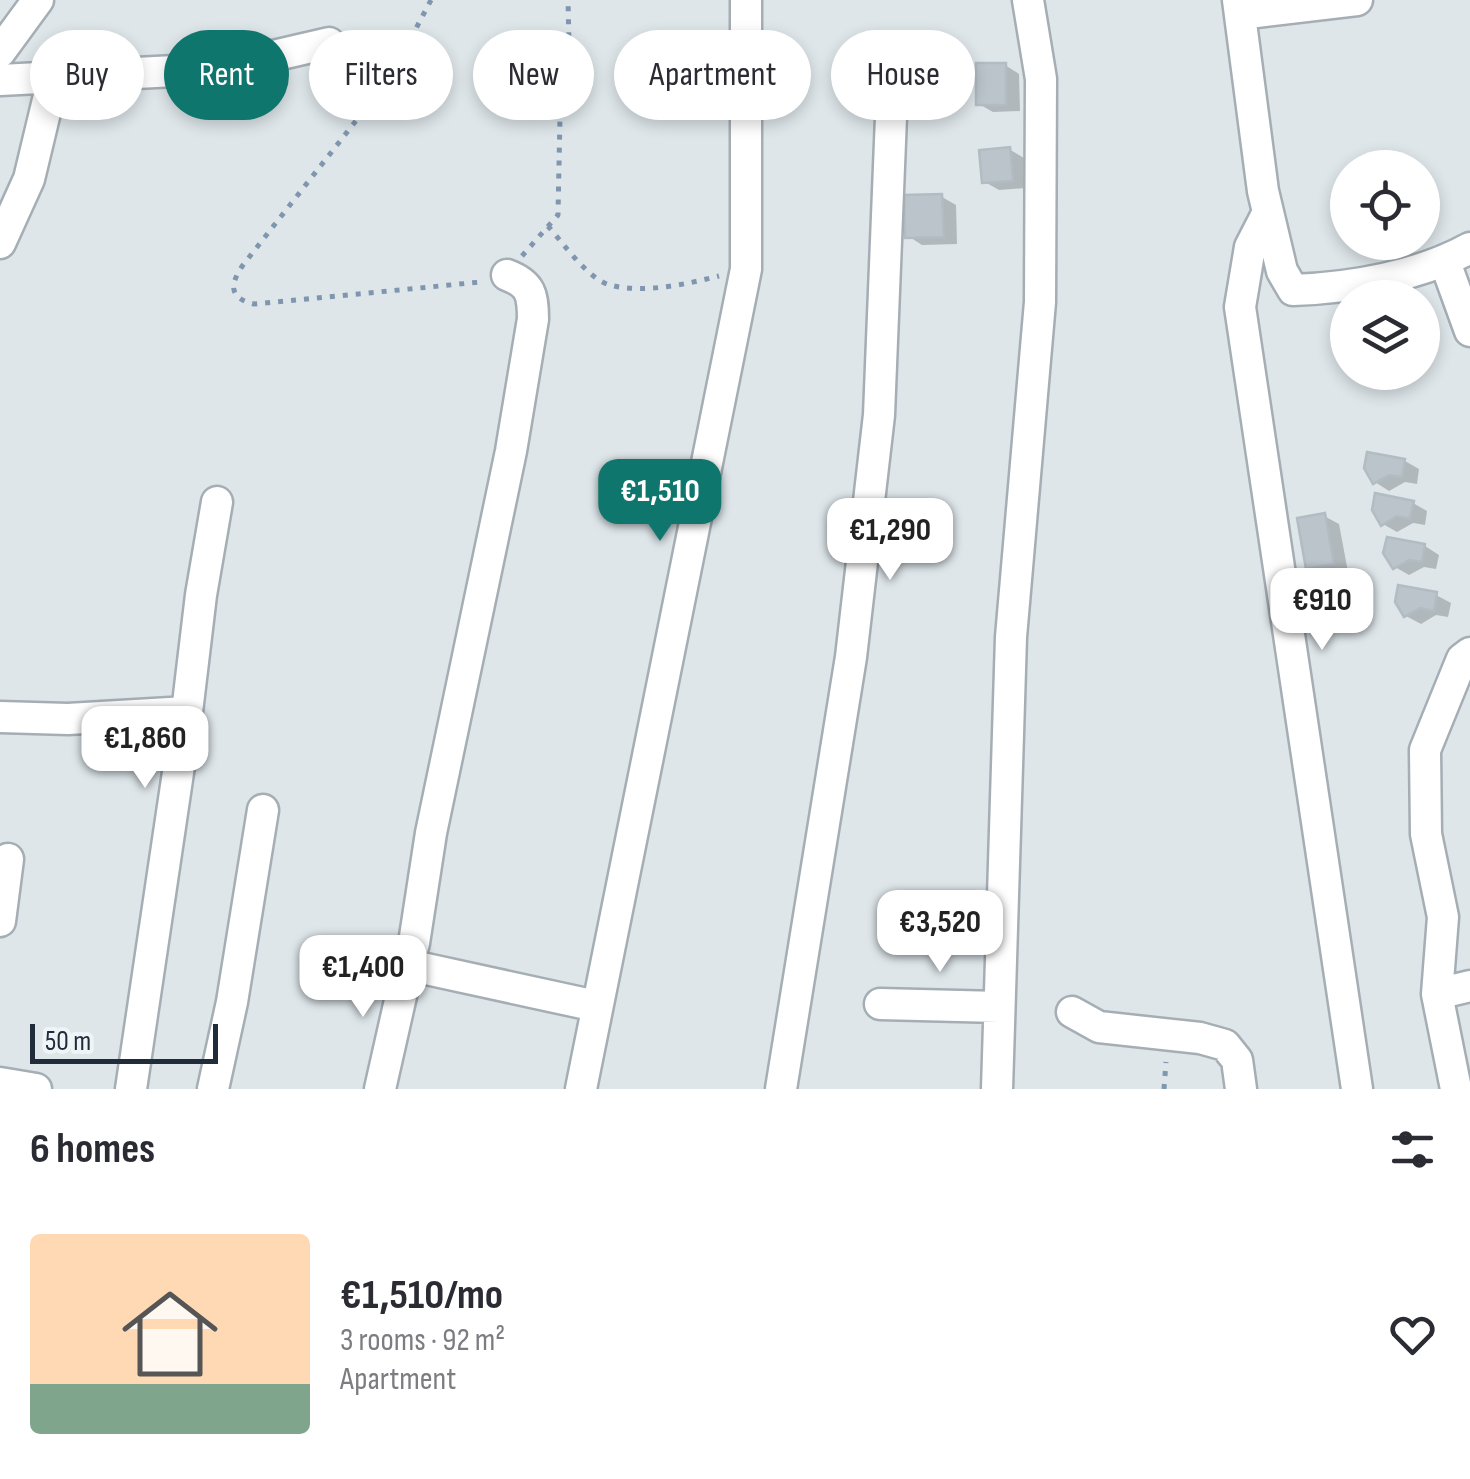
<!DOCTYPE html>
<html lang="en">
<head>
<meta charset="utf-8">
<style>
  :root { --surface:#fff; --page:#f7f7f7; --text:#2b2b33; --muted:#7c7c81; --line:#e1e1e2; --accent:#0f766e }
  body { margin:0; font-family:"Sofia Sans Condensed",sans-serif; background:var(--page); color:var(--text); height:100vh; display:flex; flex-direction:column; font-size:38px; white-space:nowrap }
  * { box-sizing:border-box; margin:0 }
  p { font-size:32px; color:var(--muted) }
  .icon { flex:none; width:55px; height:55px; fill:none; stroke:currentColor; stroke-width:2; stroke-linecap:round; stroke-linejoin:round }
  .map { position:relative; height:1089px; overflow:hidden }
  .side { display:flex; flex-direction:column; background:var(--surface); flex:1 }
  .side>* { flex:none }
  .banner { position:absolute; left:30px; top:30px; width:1410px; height:90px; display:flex; gap:20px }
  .buttons { position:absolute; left:1330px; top:150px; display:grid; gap:20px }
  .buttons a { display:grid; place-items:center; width:110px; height:110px; border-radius:50%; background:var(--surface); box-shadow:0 5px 15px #0003; font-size:50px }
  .scale { position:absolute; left:30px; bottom:25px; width:188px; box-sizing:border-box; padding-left:10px; border:5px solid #202c39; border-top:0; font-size:28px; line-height:35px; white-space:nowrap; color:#202c39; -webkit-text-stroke:8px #eff4f7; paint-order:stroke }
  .price { position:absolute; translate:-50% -85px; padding:0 22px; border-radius:20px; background:#fff; color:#222; font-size:32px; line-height:65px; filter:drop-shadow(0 2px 5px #0008) }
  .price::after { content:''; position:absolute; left:50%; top:60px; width:30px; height:22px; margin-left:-15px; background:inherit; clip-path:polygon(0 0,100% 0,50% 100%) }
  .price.on { background:var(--accent); color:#fff }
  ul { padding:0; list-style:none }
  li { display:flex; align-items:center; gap:30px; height:250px; padding:0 30px }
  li+li { border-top:2px solid var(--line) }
  li span { display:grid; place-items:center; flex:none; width:280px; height:200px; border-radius:10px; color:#555 }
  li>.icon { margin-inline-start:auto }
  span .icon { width:120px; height:120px; fill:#fffc; stroke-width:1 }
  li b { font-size:42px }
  h2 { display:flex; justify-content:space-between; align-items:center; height:120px; padding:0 30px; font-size:42px }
  .tag { padding:0 35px; border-radius:45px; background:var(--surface); box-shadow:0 5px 15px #0003; font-size:35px; line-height:90px }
  .tag.on { background:var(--accent); color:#fff }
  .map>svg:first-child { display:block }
  .shadow { fill:#0003 }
  .building { fill:#bbc4ca; stroke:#b1bcc3; stroke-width:2.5 }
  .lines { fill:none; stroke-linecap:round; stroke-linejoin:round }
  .minor-casing { stroke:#a5aeb5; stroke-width:35 }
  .path { stroke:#7f96ae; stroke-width:5; stroke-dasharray:5 8; stroke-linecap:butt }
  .minor { stroke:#fff; stroke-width:30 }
</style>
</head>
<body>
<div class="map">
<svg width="1470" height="1089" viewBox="0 0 1470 1089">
  <rect width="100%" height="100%" fill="#dee6ea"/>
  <path class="shadow" d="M1005,65l14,9 1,37 -27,1 -14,-8z
    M1009,149l15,9 2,30 -27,2 -14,-8z
    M942,197l14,8 1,39 -35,1 -14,-9z
    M1405,461l14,8 -2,15 -12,-2 -16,9 -14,-9z
    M1413,503l14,8 -2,14 -12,-2 -16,9 -14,-8z
    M1324,516l15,8 9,48 -25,4 -14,-8z
    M1425,546l14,9 -3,14 -12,-2 -15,8 -14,-8z
    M1436,595l15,8 -3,14 -12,-2 -15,9 -15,-8z"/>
  <path class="building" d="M976,63h30v42h-30z
    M1010,147l3,34 -31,2 -3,-33z
    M942,194l2,43 -39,1 -1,-43z
    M1367,452l38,7 -3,18 -13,-2 -16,9 -9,-16z
    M1375,493l39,8 -4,18 -13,-3 -16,10 -9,-16z
    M1325,513l9,51 -28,5 -9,-51z
    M1387,537l38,7 -3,18 -13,-2 -16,9 -10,-16z
    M1398,585l39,7 -3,19 -14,-3 -16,9 -9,-15z"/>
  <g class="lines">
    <g class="minor-casing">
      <path id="minor" d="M1238,0l25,191 19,80 11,19c59,-2 126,-14 177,-42
        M1240,14l117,-14
        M0,52l38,-52
        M0,80l175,-9 85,-12 69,-16
        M1268,212l-18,35 -10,60 117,782
        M0,243l29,-64 24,-100
        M1445,262l25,69
        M507,275c24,9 26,20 26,44l-22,132 -80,382 -17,110 -6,22 188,41
        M0,717l68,2 119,-7
        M0,921l8,-62
        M1437,994l33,-8
        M880,1004l119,3
        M1072,1012l27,15 101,11 25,7 12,15 4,29
        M0,1083l36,6
        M131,1089l56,-377 14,-117 16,-93
        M213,1089l19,-87 31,-192
        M380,1089l28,-124
        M581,1089l165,-820v-269
        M781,1089l70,-432 28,-242 14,-348
        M997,1089l14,-452 29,-335 1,-223 -13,-79
        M1456,1089l-19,-95 6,-77 -17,-83 -1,-84 37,-91 8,-6"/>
    </g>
    <path class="path" d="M431,0l-40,76 -148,189c-13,19 -15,33 11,39l227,-22
      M548,226c14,16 41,54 62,59 33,9 77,-1 109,-9
      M522,256l36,-41 2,-99 10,-30 -2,-86
      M1164,1089l2,-27"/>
    <use href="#minor" class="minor"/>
  </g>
</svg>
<div class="buttons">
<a><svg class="icon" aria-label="locate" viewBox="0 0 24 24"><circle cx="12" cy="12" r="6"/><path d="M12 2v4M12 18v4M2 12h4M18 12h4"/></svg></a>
<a><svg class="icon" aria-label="layers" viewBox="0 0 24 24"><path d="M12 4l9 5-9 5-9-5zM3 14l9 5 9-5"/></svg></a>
</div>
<div class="scale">50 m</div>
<b class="price on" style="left:660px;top:544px">€1,510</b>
<b class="price" style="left:890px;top:583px">€1,290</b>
<b class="price" style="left:1322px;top:653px">€910</b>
<b class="price" style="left:145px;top:791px">€1,860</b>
<b class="price" style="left:940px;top:975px">€3,520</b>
<b class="price" style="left:363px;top:1020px">€1,400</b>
<div class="banner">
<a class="tag">Buy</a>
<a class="tag on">Rent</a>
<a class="tag">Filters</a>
<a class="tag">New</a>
<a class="tag">Apartment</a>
<a class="tag">House</a>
</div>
</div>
<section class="side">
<h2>6 homes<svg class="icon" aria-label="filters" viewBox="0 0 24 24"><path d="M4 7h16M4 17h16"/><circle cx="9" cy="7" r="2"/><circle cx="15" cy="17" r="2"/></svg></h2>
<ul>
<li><span style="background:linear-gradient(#ffd9b3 75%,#7fa58c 0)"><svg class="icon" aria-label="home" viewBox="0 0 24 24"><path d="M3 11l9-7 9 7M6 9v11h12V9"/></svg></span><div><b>€1,510/mo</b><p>3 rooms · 92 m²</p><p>Apartment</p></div><svg class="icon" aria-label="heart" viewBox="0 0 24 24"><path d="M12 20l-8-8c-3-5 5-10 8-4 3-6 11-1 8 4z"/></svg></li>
</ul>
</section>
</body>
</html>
